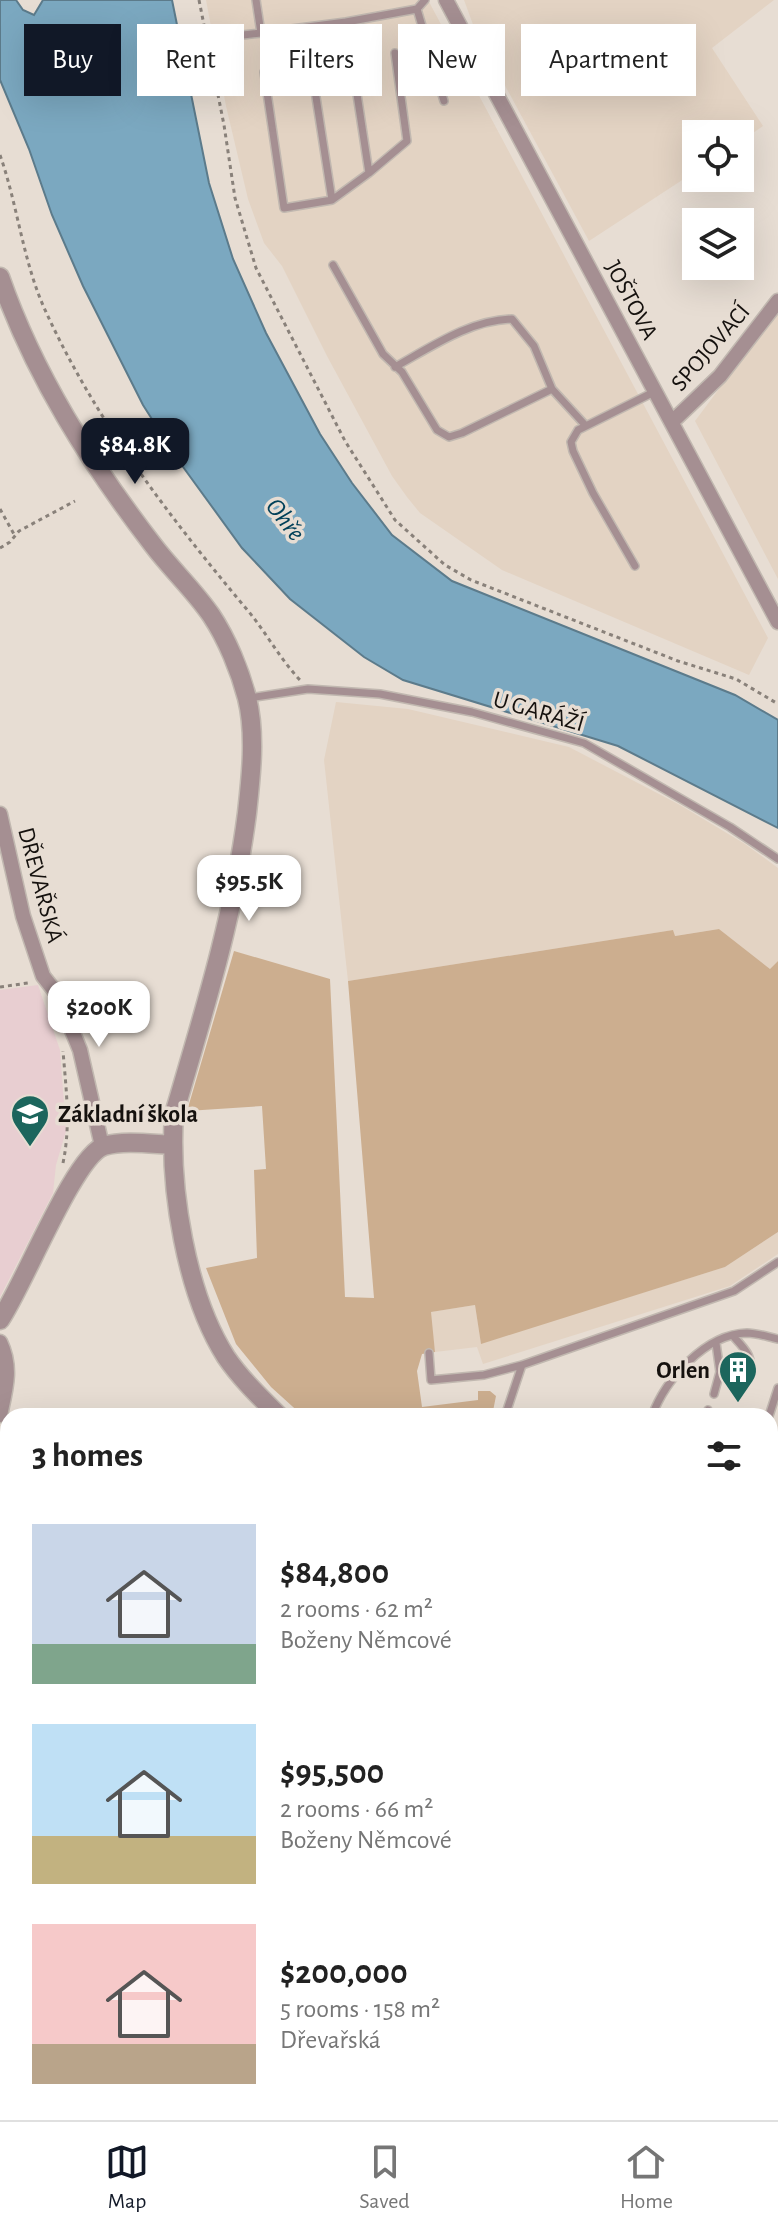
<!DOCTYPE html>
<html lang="en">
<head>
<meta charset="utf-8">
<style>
  :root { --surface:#fff; --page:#f2f2f2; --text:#222; --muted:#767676; --line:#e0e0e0; --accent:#111827 }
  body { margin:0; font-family:"Alegreya Sans",sans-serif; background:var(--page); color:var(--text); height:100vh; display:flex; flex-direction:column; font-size:30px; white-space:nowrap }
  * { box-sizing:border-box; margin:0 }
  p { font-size:26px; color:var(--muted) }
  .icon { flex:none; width:44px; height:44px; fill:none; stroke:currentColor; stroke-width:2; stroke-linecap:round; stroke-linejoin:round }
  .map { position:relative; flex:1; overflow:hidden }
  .details { position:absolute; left:0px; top:1408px; width:778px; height:712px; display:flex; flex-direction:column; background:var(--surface); border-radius:24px 24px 0 0; box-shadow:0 8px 32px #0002 }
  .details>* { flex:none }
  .guide { position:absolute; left:24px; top:24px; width:730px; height:72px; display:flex; gap:16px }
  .buttons { position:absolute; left:682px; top:120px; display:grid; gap:16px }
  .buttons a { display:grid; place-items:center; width:72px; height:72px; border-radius:0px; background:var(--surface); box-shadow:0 8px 32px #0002; font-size:40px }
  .price { position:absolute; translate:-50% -68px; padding:0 18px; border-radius:16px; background:#fff; color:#222; font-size:26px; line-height:52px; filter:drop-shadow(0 2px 4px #0008) }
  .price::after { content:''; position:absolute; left:50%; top:48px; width:24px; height:18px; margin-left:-12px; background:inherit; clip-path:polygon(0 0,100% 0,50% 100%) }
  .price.on { background:var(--accent); color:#fff }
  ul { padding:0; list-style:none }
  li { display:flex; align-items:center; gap:24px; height:200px; padding:0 32px }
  li span { display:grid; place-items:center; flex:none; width:224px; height:160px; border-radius:0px; color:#555 }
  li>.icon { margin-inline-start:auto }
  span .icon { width:96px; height:96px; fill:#fffc; stroke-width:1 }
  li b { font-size:34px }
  h2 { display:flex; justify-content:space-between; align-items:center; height:96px; padding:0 32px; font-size:34px }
  .chip { padding:0 28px; border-radius:0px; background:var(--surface); box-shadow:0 8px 32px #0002; font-size:28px; line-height:72px }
  .chip.on { background:var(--accent); color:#fff }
  .dock { display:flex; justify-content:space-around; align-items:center; height:112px; border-top:2px solid var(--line); background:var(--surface); font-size:22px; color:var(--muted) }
  .dock a { display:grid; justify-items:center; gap:4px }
  .dock .on { color:var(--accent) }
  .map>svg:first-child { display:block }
  .built { fill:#e3d3c3 }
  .education { fill:#e8ced1 }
  .green { fill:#ccae8f }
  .water { fill:#7ba8c0; stroke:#5c7b8b; stroke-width:2 }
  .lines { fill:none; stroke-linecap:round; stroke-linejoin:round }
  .service-casing { stroke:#c1b8b0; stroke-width:10 }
  .minor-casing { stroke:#c1b8b0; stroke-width:17 }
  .tertiary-casing { stroke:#c1b8b0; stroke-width:21 }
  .secondary-casing { stroke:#c1b8b0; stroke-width:23 }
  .path { stroke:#89817a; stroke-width:3; stroke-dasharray:4 4; stroke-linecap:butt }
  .service { stroke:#a58f92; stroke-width:7 }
  .minor { stroke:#a58f92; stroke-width:14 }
  .tertiary { stroke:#a58f92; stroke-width:18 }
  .secondary { stroke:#88696d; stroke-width:20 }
  .labels { text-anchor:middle; stroke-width:7; stroke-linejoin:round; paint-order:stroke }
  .street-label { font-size:24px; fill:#15110e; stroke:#e7ddd3 }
  .poi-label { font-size:24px; font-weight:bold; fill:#15110e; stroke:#e7ddd3; text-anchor:start }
  .water-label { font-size:26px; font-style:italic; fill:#014059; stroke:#e7ddd3 }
</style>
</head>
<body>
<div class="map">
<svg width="778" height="2120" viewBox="0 0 778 2120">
  <rect width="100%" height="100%" fill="#e7ddd3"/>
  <path class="built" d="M206,0h222l340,638 -19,37 -247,-105 -82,-57 -13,-16 -15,-21 -65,-120 -45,-90 -18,-23 -16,-44 -22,-93z
    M464,0h310l-62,48 51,78 -23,16v-8h-44v37l-107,70 -114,-211z
    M778,310v269l-83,-158z
    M336,702l72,7 161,38 111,58 65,39 33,24v93l-8,8 -51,-40 -45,7 -1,-6 -325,51 -24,-221z
    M778,1232v22l-48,32 -247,78 -6,-17 -42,5 -5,-40 45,-7 6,38 244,-76z"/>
  <path class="education" d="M38,985l22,65 6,81 -10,34 -3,28 -53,104v-307z"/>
  <path class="green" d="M719,929l51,40 8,-8v271l-53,35 -244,77 -6,-39 -44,7 4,40 -13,2 -5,17 5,36 56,-7v-9h12l6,5 -4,20h-189l-32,-29 -35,-43 -30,-76 51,-10 -3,-88 12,-1 -4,-63 -75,5 47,-160 96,28 15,318 29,1 -26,-317 325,-51 2,6z
    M0,1838l8,3v133l-8,-2z"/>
  <path class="water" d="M0,0h16l7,10 11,5 9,-15h129l37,183 24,76 33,74 54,101 32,49 40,52 60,46 283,114 43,25v108l-160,-82 -215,-66 -39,-23 -74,-58 -48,-51 -64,-88 -35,-55 -60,-119 -31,-71 -23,-66 -29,-69z"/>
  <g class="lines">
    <g class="service-casing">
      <path id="service" d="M256,0l5,33 85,-11
        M417,9l27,92
        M234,36l27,-3
        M309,52l23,148
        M264,72l20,136 48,-8 37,-27 -23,-151 71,-13 8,-9
        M369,173l38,-32 -12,-88
        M333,265l50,89 19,18 35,58 12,7 13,-4 90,-44 34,37
        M395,367c36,-20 75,-47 117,-48l22,27 18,43
        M635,566l-42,-73 -20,-42 -2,-9 7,-12 78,-39
        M249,698l59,-9 72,5 92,18 112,31 146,84 48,32
        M733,1336c12,13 22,22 16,40
        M429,1353l2,27 53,-5 38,-10 -17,51
        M522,1365l212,-74 44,-29
        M714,1394l6,-22 -4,-29
        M652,1416c13,-36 53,-82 95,-83 10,0 21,4 31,6
        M705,1416l3,-6
        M769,1416l9,-28
        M770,1465l8,2
        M770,1820l8,-7
        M770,1869l8,-5
        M770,1896l8,5"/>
    </g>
    <g class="minor-casing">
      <path id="minor" d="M446,0l332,622
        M673,421l47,-45 58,-75
        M0,814l23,102 20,60 14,18 23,56 22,96
        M0,1342c12,25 6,46 0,73
        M0,1576l8,78
        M138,2120l3,-8"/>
    </g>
    <g class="tertiary-casing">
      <path id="tertiary" d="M0,277c34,98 90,186 153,268 18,24 41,45 58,70 16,24 29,56 36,83 9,36 4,79 0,115 -13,103 -44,202 -73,301 -5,74 12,180 52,243 15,22 34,40 53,59
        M0,1320c23,-33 74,-164 104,-174 20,-6 47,-2 68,-1
        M770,1625l8,3
        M685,2112l16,8"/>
    </g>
    <g class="secondary-casing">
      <path id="secondary" d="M770,1722l8,-21
        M770,1790l8,-12
        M0,1893l8,3"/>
    </g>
    <path class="path" d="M199,0l25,125 11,73 21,70 89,173 50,79 50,45 26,15 207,81 58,18 42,25
      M0,155c18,51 23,108 46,157 51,111 125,207 203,300 18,22 31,47 51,68
      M0,509l15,27
      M0,548l10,-6 9,-11 56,-30
      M0,987l28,-4
      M63,1163c8,-38 3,-74 0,-112
      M770,1602l8,-2
      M770,1671l1,13
      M0,1784l8,-1
      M0,1935h8
      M196,2112l37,8
      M169,2120l14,-8
      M360,2120l3,-8"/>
    <use href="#service" class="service"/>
    <use href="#minor" class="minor"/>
    <use href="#tertiary" class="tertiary"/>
    <use href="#secondary" class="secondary"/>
  </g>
  <defs>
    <g id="school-pin" transform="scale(2)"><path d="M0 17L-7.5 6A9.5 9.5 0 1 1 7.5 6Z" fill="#1c665d" stroke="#e7ddd3"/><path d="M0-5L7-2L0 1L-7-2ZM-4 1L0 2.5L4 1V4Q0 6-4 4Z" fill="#fff"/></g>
    <g id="building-pin" transform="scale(2)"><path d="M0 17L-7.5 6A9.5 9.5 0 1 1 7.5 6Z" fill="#1c665d" stroke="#e7ddd3"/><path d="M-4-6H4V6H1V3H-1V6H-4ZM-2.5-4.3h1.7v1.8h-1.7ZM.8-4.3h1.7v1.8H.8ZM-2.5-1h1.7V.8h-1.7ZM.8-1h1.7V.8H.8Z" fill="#fff"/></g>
  </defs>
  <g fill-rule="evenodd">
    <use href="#school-pin" x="30" y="1114"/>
    <use href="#building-pin" x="738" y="1370"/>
  </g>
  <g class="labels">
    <g class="street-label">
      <text transform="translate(632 300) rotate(62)" y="8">JOŠTOVA</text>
      <text transform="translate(710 347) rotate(-49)" y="8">SPOJOVACÍ</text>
      <text transform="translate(539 711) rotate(16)" y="8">U GARÁŽÍ</text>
      <text transform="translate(41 885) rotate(75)" y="8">DŘEVAŘSKÁ</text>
    </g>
    <g class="poi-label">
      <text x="58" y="1122">Základní škola</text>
      <text x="710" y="1378" text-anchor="end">Orlen</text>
    </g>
    <g class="water-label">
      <text transform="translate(286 519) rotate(52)" y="9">Ohře</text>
    </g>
  </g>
</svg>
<div class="buttons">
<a><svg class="icon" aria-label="locate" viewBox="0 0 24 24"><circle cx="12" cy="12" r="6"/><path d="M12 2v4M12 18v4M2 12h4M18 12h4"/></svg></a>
<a><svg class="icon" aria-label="layers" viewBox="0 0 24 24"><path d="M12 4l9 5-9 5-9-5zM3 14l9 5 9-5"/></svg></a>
</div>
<b class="price on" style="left:135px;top:486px">$84.8K</b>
<b class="price" style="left:249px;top:923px">$95.5K</b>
<b class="price" style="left:99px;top:1049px">$200K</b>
<div class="guide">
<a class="chip on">Buy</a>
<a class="chip">Rent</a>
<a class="chip">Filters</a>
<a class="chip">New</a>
<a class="chip">Apartment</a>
</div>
<section class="details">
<h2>3 homes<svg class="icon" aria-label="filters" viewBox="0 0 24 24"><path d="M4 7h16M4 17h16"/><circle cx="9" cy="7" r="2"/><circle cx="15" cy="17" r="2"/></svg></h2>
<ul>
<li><span style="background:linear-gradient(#c9d6e8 75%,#7fa58c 0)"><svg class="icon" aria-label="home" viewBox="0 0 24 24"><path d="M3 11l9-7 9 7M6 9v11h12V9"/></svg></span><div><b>$84,800</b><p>2 rooms · 62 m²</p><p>Boženy Němcové</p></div></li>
<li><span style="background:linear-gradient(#bfe0f5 70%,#c2b280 0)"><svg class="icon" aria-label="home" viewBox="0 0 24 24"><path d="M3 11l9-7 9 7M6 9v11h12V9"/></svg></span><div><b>$95,500</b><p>2 rooms · 66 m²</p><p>Boženy Němcové</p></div></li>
<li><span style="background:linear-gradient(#f6c9c9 75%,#b9a48a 0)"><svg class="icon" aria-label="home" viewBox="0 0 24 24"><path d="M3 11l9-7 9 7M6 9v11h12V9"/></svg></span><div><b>$200,000</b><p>5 rooms · 158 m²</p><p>Dřevařská</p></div></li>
</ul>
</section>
</div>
<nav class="dock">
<a class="on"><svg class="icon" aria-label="map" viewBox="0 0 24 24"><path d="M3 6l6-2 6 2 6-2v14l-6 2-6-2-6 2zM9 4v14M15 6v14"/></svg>Map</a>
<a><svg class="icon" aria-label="saved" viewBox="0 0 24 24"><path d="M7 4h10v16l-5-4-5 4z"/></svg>Saved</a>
<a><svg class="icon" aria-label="home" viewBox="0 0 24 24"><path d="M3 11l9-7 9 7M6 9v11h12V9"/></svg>Home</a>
</nav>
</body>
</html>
